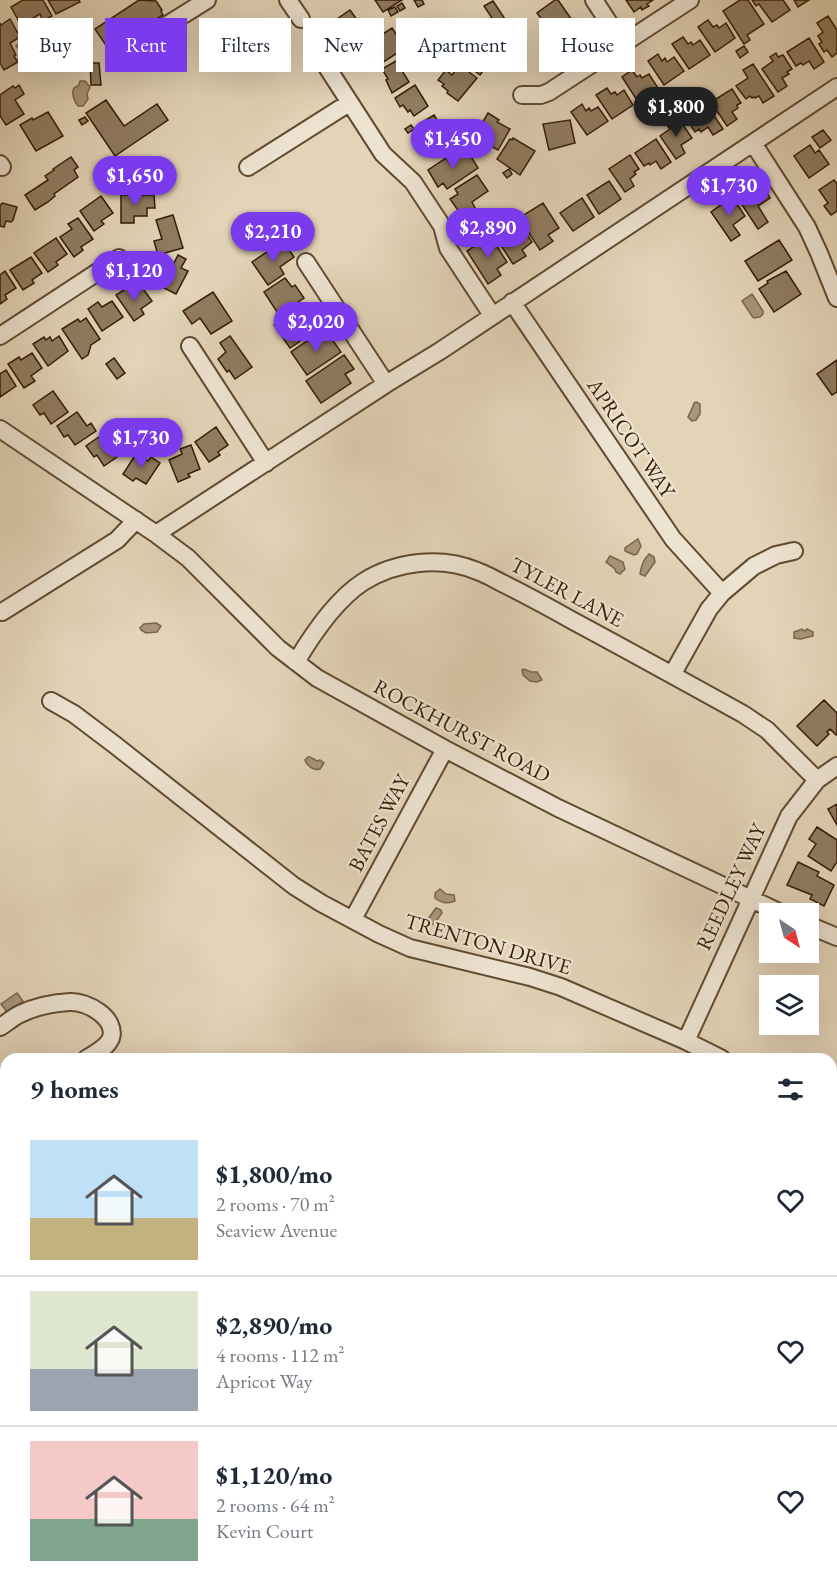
<!DOCTYPE html>
<html lang="en">
<head>
<meta charset="utf-8">
<style>
  :root { --surface:#fff; --page:#f2f2f3; --text:#1f2937; --muted:#747a83; --line:#e0e1e3; --accent:#7c3aed }
  body { margin:0; font-family:"EB Garamond",serif; background:var(--page); color:var(--text); height:100vh; display:flex; flex-direction:column; font-size:22px; white-space:nowrap }
  * { box-sizing:border-box; margin:0 }
  p { font-size:20px; color:var(--muted) }
  .icon { flex:none; width:33px; height:33px; fill:none; stroke:currentColor; stroke-width:2; stroke-linecap:round; stroke-linejoin:round }
  .map { position:relative; flex:1; overflow:hidden }
  .sheet { position:absolute; left:0px; top:1053px; width:837px; height:534px; display:flex; flex-direction:column; background:var(--surface); border-radius:18px 18px 0 0; box-shadow:0 6px 24px #0002 }
  .sheet>* { flex:none }
  .hud { position:absolute; left:18px; top:18px; width:801px; height:54px; display:flex; gap:12px }
  .needle { width:39px; rotate:144deg }
  .controls { position:absolute; left:759px; top:903px; display:grid; gap:12px }
  .controls a { display:grid; place-items:center; width:60px; height:60px; border-radius:0px; background:var(--surface); box-shadow:0 6px 24px #0002; font-size:30px }
  .price { position:absolute; translate:-50% -51px; padding:0 14px; border-radius:21px; background:var(--accent); color:#fff; font-size:20px; line-height:39px; filter:drop-shadow(0 2px 3px #0008) }
  .price::after { content:''; position:absolute; left:50%; top:36px; width:18px; height:14px; margin-left:-9px; background:inherit; clip-path:polygon(0 0,100% 0,50% 100%) }
  .price.active { background:#222; color:#fff }
  ul { padding:0; list-style:none }
  li { display:flex; align-items:center; gap:18px; height:150px; padding:0 30px }
  li+li { border-top:2px solid var(--line) }
  li span { display:grid; place-items:center; flex:none; width:168px; height:120px; border-radius:0px; color:#555 }
  li>.icon { margin-inline-start:auto }
  span .icon { width:72px; height:72px; fill:#fffc; stroke-width:1 }
  li b { font-size:26px }
  h2 { display:flex; justify-content:space-between; align-items:center; height:72px; padding:0 30px; font-size:26px }
  .chip { padding:0 21px; border-radius:0px; background:var(--surface); box-shadow:0 6px 24px #0002; font-size:21px; line-height:54px }
  .chip.active { background:var(--accent); color:#fff }
  .map>svg:first-child { display:block }
  .green { fill:#c6b599; stroke:#7e684e; stroke-width:1.5 }
  .water { fill:#a8957a; stroke:#7a654a; stroke-width:1.5 }
  .lines { fill:none; stroke-linecap:round; stroke-linejoin:round }
  .stream { stroke:#7a654a; stroke-width:4 }
  .building { fill:#907c61; stroke:#361c03; stroke-width:1.5 }
  .minor-casing { stroke:#614a30; stroke-width:20 }
  .minor { stroke:#ede3d1; stroke-width:16 }
  .labels { text-anchor:middle; stroke-width:4.5; stroke-linejoin:round; paint-order:stroke }
  .street-label { font-size:21px; fill:#361c03; stroke:#ede3d1 }
</style>
</head>
<body>
<div class="map">
<svg width="837" height="1587" viewBox="0 0 837 1587">
  <rect width="100%" height="100%" fill="#e3d4b8"/>
  <filter id="stains"><feTurbulence type="fractalNoise" baseFrequency=".00333" numOctaves="4"/><feColorMatrix values="0 0 0 0 .2 0 0 0 0 .09 0 0 0 0 .02 0 0 0 .5 -.17"/></filter>
  <radialGradient id="worn" r=".72"><stop offset=".6" stop-color="#630" stop-opacity="0"/><stop offset="1" stop-color="#630" stop-opacity=".3"/></radialGradient>
  <path class="green" d="M0,1098l6,2v67l-6,-2z
    M0,1304l6,7v270h479l-6,6h-479z
    M510,1581h145l6,6 6,-6h35l3,6h-192z"/>
  <path class="water" d="M21,42l3,1 6,13 -1,5 -1,3 -6,1 -4,-4 3,-10 -5,-5z
    M80,81h5l5,6 -3,7 1,5 -5,7h-5c-4,-5 -7,-13 -4,-18l5,-3z
    M752,294l11,17v3l-3,3 -6,1 -2,-2 -10,-15z
    M696,402l4,2v10l-4,6 -4,1 -4,-4c1,-3 5,-9 6,-14z
    M638,539l3,7 -4,8 -3,1 -9,-4v-3z
    M649,554l5,3 1,5 -10,14 -5,-2c1,-8 3,-14 9,-20z
    M610,556l13,6 2,7 -5,5 -4,-2 -1,-3 -9,-7z
    M156,623l5,3 -4,6 -11,1 -5,-3 -1,-2 4,-4z
    M802,629l3,2 2,-2 6,3v4l-12,3 -7,-1v-6z
    M524,669l7,3h6l5,8 -5,2 -7,-1 -7,-6 -1,-5z
    M308,757h2l7,4 3,-1 4,3 -4,6c-6,2 -13,-3 -15,-9z
    M440,889l6,5 8,1 1,6c-7,3 -14,2 -20,-3v-5z
    M436,908l5,2 1,3 -7,10 -4,2 -2,-2 -1,-4z
    M17,993l6,8 -16,11 -6,-8z"/>
  <g class="lines">
    <path class="stream" d="M0,1076l6,3
      M680,1581l3,6"/>
  </g>
  <path class="building" d="M23,0h20l9,16 -9,5 -3,-7 -19,11 -10,-18z
    M48,0h31l1,2 -24,12z
    M139,0l17,1 6,9 -1,1 2,4 -38,24v-1l-16,12 -14,-21z
    M375,0h27l-19,12z
    M414,0h8l2,4 -6,3z
    M555,0h3l14,20 -17,11 -7,-11 -4,3 -7,-10z
    M626,0h27l-6,4 2,2 -7,4 -1,-3 -7,5z
    M740,0h8l16,24 -17,11 3,5 -6,4 -21,-33z
    M752,0h31l7,10 -18,12 -13,-18 -3,2z
    M794,0h15l-11,7z
    M493,1l24,36 -8,5 4,5 -3,2 5,7 -12,9 -23,-34 14,-10 -10,-15z
    M402,3l3,5 -5,3 -3,-5z
    M395,7l3,5 -7,4 -3,-6z
    M350,10l17,24 -13,9 -17,-24z
    M828,16l9,14v23l-5,4 -5,-7 -3,2 -5,-8 3,-2 -4,-6 5,-4 -6,-9z
    M10,19l10,18 -10,6 6,12 -2,1 4,6 -14,8 -4,-7v-40l1,2z
    M708,20l5,7 4,-2 2,3 7,-5 9,15 -20,14 -17,-25z
    M58,23l9,17 -9,4 -9,-16z
    M579,27l10,15 -15,10 -1,-3 -6,4 2,2 -11,7 -10,-15z
    M392,28l13,20 -34,22 -12,-18 20,-13 -1,-2z
    M474,34l10,7 -2,2 7,5 -2,3 1,1 -5,7 6,4 -9,12 -31,-24 12,-15 7,5z
    M407,36l3,5 -6,5 -3,-5z
    M683,37l5,7 3,-2 2,3 7,-5 10,15 -21,14 -17,-25z
    M809,38l15,24 -10,7 -5,-8 -6,4 -2,-2 -5,3 -9,-14z
    M744,46l4,6 -8,6 -4,-7z
    M776,53l2,4 5,-2 9,14 -5,3 2,2 -7,4 5,8 -9,6 -16,-23 11,-8 -3,-4z
    M658,54l4,7 3,-3 2,4 7,-5 10,14 -20,14 -16,-24z
    M396,61l13,21 -17,11 -6,-13 2,-1 -6,-10z
    M90,63h9l2,22h-10z
    M753,64l21,32 -11,7 -4,-7 -4,2 -1,-1 -2,1 -2,-2 -4,3 -10,-13 12,-8 -5,-8z
    M460,65l17,13 -19,23 -11,-8 1,-2 -6,-5 2,-2 -6,-4 8,-10 6,5z
    M632,70l5,7 3,-2 2,3 7,-4 9,14 -9,6 5,6 -12,8 -20,-31z
    M19,85l5,9 -9,6 9,14 -18,11 -6,-9v-21l13,-9 2,2z
    M415,85l13,21 -14,10 -4,-6 -2,2 -5,-7 -3,2 -5,-9z
    M607,88l4,6 4,-2 2,3 7,-5 9,15 -21,14 -16,-24z
    M732,89l9,14 -4,2 1,3 -6,4 5,7 -10,7 -16,-24z
    M703,99l20,30 -10,6 -5,-8 -7,5 -2,-3 -4,3 -13,-20z
    M106,100l18,26 33,-22 11,16 -53,36 -29,-43z
    M582,104l4,7 3,-3 2,3 7,-4 10,14 -21,14 -16,-23z
    M48,112l15,24 -27,15 -16,-26 12,-7 1,2z
    M488,113l11,7 -2,2 13,7 -12,21 -24,-13z
    M434,115l14,22 -14,9 -15,-22z
    M85,117l3,4 -6,4 -3,-5z
    M570,120l5,23 -26,7 -6,-26z
    M672,120l4,6 5,-4 11,16 -11,7 4,8 -9,6 -16,-23 10,-7 -4,-5z
    M411,125l3,4 -6,4 -3,-4z
    M465,125l6,11 -11,6 -6,-10z
    M823,130l8,10 -11,8 -8,-11z
    M513,138l22,13 -15,24 -23,-16 13,-20 2,1z
    M656,139l15,23 -10,7 -5,-8 -6,4 -1,-2 -5,3 -9,-13z
    M810,145l5,8 4,-3 10,14 -20,14 -15,-22z
    M467,150l11,18 -31,21 -4,-6 -5,4 -10,-17 18,-12 4,5 4,-3 -1,-1z
    M630,155l9,14 -5,3 2,2 -6,5 4,7 -9,6 -16,-23z
    M71,157l7,10 -4,3 4,7 -24,17 1,2 -7,6 -13,8 -10,-15 23,-15 -3,-4 9,-6 -1,-1z
    M509,169l3,5 -5,4 -4,-5z
    M477,175l11,16 -16,11 3,6 -13,8 -12,-17 8,-5 -3,-5z
    M834,180l3,4v27l-6,4 -7,-9 4,-3 -9,-13z
    M609,181l12,18 -22,15 -12,-19z
    M760,182l10,16 -12,8 10,16 -10,7 -21,-32z
    M121,195h33l1,13h-8v8h-13v7h-13z
    M101,196l12,17 -12,8 3,3 -10,7 -14,-20z
    M732,197l13,19 -12,9 7,10 -9,6 -20,-29z
    M582,198l12,19 -21,14 -13,-18z
    M2,203l15,4 -4,13 -2,2 -5,-1 -2,6 -4,-1v-20z
    M543,203l16,25 -11,7 5,6 -13,9 -21,-32z
    M173,215l10,33 -25,7 -4,-14 8,-2 -6,-19z
    M78,218l15,21 -12,8 2,3 -9,7 -14,-20 12,-8 -4,-5z
    M516,218l16,24 -10,8 4,6 -13,8 -20,-31z
    M490,236l17,26 -10,7 4,6 -13,9 -21,-33z
    M56,238l11,16 -11,8 2,3 -10,7 -14,-19z
    M779,240l13,20 -34,21 -13,-20z
    M283,241l11,16 -14,10 4,7 -16,11 -16,-23z
    M178,255l8,4 -5,9 7,3 -12,23 -28,-14 7,-13 5,2 5,-8 8,4z
    M31,257l11,16 -10,7 2,3 -11,7 -13,-20z
    M5,271l11,17 -11,7 2,4 -7,5v-29z
    M786,271l15,23 -27,18 -15,-23 9,-6 -1,-2z
    M285,278l7,9 3,-2 9,13 -25,17 -15,-23z
    M141,286l11,15 -11,8 3,5 -10,7 -18,-26 11,-7 3,5z
    M213,292l19,29 -21,13 -11,-16 -8,6 -9,-13z
    M112,301l11,16 -21,14 -14,-22 10,-7 4,5z
    M304,304l4,6 4,-2 12,17 -34,23 -16,-23z
    M86,318l14,21 -9,6 -3,10 -6,4 -20,-30 16,-10 2,3z
    M320,332l4,7 5,-4 12,17 -34,23 -16,-23z
    M59,336l9,15 -20,15 -15,-22 11,-7 2,3 4,-3 2,4z
    M230,336l22,31 -17,12 -6,-9 -2,2 -9,-13 8,-7 -6,-9z
    M32,353l10,15 -11,8 4,5 -11,7 -16,-24 11,-7 2,3z
    M344,355l10,14 -9,5 6,9 -30,20 -15,-22z
    M114,358l11,15 -8,6 -11,-15z
    M837,360v32l-5,3 -15,-21z
    M6,370l10,16 -16,11v-23z
    M53,391l15,21 -17,12 -7,-11 -4,2 -7,-10z
    M77,412l10,14 4,-3 5,8 -21,14 -7,-10 -4,2 -7,-11z
    M216,427l12,18 -10,7 2,3 -11,7 -14,-20z
    M106,432l10,14 11,-8 6,8 -29,20 -7,-11 -3,2 -8,-11z
    M191,445l9,24 -12,5 2,3 -12,5 -9,-22 13,-6 -2,-5z
    M136,454l12,7 3,-4 9,6 -14,21 -10,-6 -3,3 -10,-7z
    M824,700l13,13v21l-1,1 -6,-6 -3,3 2,2 -12,12 -20,-20z
    M837,804v21l-9,-16z
    M817,827l20,13v22l-6,9 -23,-15 8,-12 -7,-5z
    M798,862l21,10 -2,4 17,9 -10,21 -14,-7 2,-4 -25,-10z"/>
  <g class="lines">
    <g class="minor-casing">
      <path id="minor" d="M288,0l13,19
        M594,0l28,43
        M135,45l72,-45
        M325,64l58,90 30,28 29,44 6,22 44,67
        M522,95h19l8,-3 141,-92
        M753,143l54,84 12,26 18,45
        M0,164l2,3
        M248,167l101,-64
        M306,262l80,122
        M512,302l161,237 49,54
        M0,336l119,-78
        M190,346l76,117
        M0,429l156,105 230,-150 54,-33 397,-264
        M156,534l32,24 90,90 39,30 128,71 113,59 225,106
        M2,612l115,-72 19,-20
        M296,662c16,-27 41,-63 67,-80 33,-21 78,-26 114,-11 9,3 17,8 25,12 24,12 48,25 73,39 56,30 112,61 168,92l24,16 50,50
        M672,675l37,-66 13,-16 32,-27 22,-11 18,-4
        M51,701l23,13 41,31 179,141 27,17 58,31 31,14 120,29 31,10 125,54 36,18
        M353,919l92,-170
        M808,925l29,12
        M0,1027c7,-4 13,-10 20,-13 14,-7 34,-11 50,-12 17,-1 47,16 41,36 -4,10 -16,15 -25,21
        M686,1041l103,-225 28,-36 20,-14
        M0,1090l6,2
        M0,1291l6,7
        M831,1436l6,-6
        M501,1581l2,6
        M668,1581l5,6
        M809,1581l4,6"/>
    </g>
    <use href="#minor" class="minor"/>
  </g>
  <g class="labels">
    <g class="street-label">
      <text transform="translate(631 438) rotate(56)" y="7">APRICOT WAY</text>
      <text transform="translate(567 592) rotate(28)" y="7">TYLER LANE</text>
      <text transform="translate(462 731) rotate(28)" y="7">ROCKHURST ROAD</text>
      <text transform="translate(379 823) rotate(-62)" y="7">BATES WAY</text>
      <text transform="translate(731 887) rotate(-65)" y="7">REEDLEY WAY</text>
      <text transform="translate(488 944) rotate(16)" y="7">TRENTON DRIVE</text>
    </g>
  </g>
  <rect width="100%" height="100%" filter="url(#stains)"/>
  <rect width="100%" height="100%" fill="url(#worn)"/>
</svg>
<div class="controls">
<a><svg class="needle" viewBox="-14 -14 28 28"><path d="M0-13l5 13h-10z" fill="#e53935"/><path d="M0 13l5-13h-10z" fill="#747a83"/></svg></a>
<a><svg class="icon" aria-label="layers" viewBox="0 0 24 24"><path d="M12 4l9 5-9 5-9-5zM3 14l9 5 9-5"/></svg></a>
</div>
<b class="price active" style="left:676px;top:138px">$1,800</b>
<b class="price" style="left:453px;top:170px">$1,450</b>
<b class="price" style="left:135px;top:207px">$1,650</b>
<b class="price" style="left:729px;top:217px">$1,730</b>
<b class="price" style="left:488px;top:259px">$2,890</b>
<b class="price" style="left:273px;top:263px">$2,210</b>
<b class="price" style="left:134px;top:302px">$1,120</b>
<b class="price" style="left:316px;top:353px">$2,020</b>
<b class="price" style="left:141px;top:469px">$1,730</b>
<div class="hud">
<a class="chip">Buy</a>
<a class="chip active">Rent</a>
<a class="chip">Filters</a>
<a class="chip">New</a>
<a class="chip">Apartment</a>
<a class="chip">House</a>
</div>
<section class="sheet">
<h2>9 homes<svg class="icon" aria-label="filters" viewBox="0 0 24 24"><path d="M4 7h16M4 17h16"/><circle cx="9" cy="7" r="2"/><circle cx="15" cy="17" r="2"/></svg></h2>
<ul>
<li><span style="background:linear-gradient(#bfe0f5 65%,#c2b280 0)"><svg class="icon" aria-label="home" viewBox="0 0 24 24"><path d="M3 11l9-7 9 7M6 9v11h12V9"/></svg></span><div><b>$1,800/mo</b><p>2 rooms · 70 m²</p><p>Seaview Avenue</p></div><svg class="icon" aria-label="heart" viewBox="0 0 24 24"><path d="M12 20l-8-8c-3-5 5-10 8-4 3-6 11-1 8 4z"/></svg></li>
<li><span style="background:linear-gradient(#dfe7d0 65%,#9aa5b1 0)"><svg class="icon" aria-label="home" viewBox="0 0 24 24"><path d="M3 11l9-7 9 7M6 9v11h12V9"/></svg></span><div><b>$2,890/mo</b><p>4 rooms · 112 m²</p><p>Apricot Way</p></div><svg class="icon" aria-label="heart" viewBox="0 0 24 24"><path d="M12 20l-8-8c-3-5 5-10 8-4 3-6 11-1 8 4z"/></svg></li>
<li><span style="background:linear-gradient(#f6c9c9 65%,#7fa58c 0)"><svg class="icon" aria-label="home" viewBox="0 0 24 24"><path d="M3 11l9-7 9 7M6 9v11h12V9"/></svg></span><div><b>$1,120/mo</b><p>2 rooms · 64 m²</p><p>Kevin Court</p></div><svg class="icon" aria-label="heart" viewBox="0 0 24 24"><path d="M12 20l-8-8c-3-5 5-10 8-4 3-6 11-1 8 4z"/></svg></li>
</ul>
</section>
</div>
</body>
</html>
